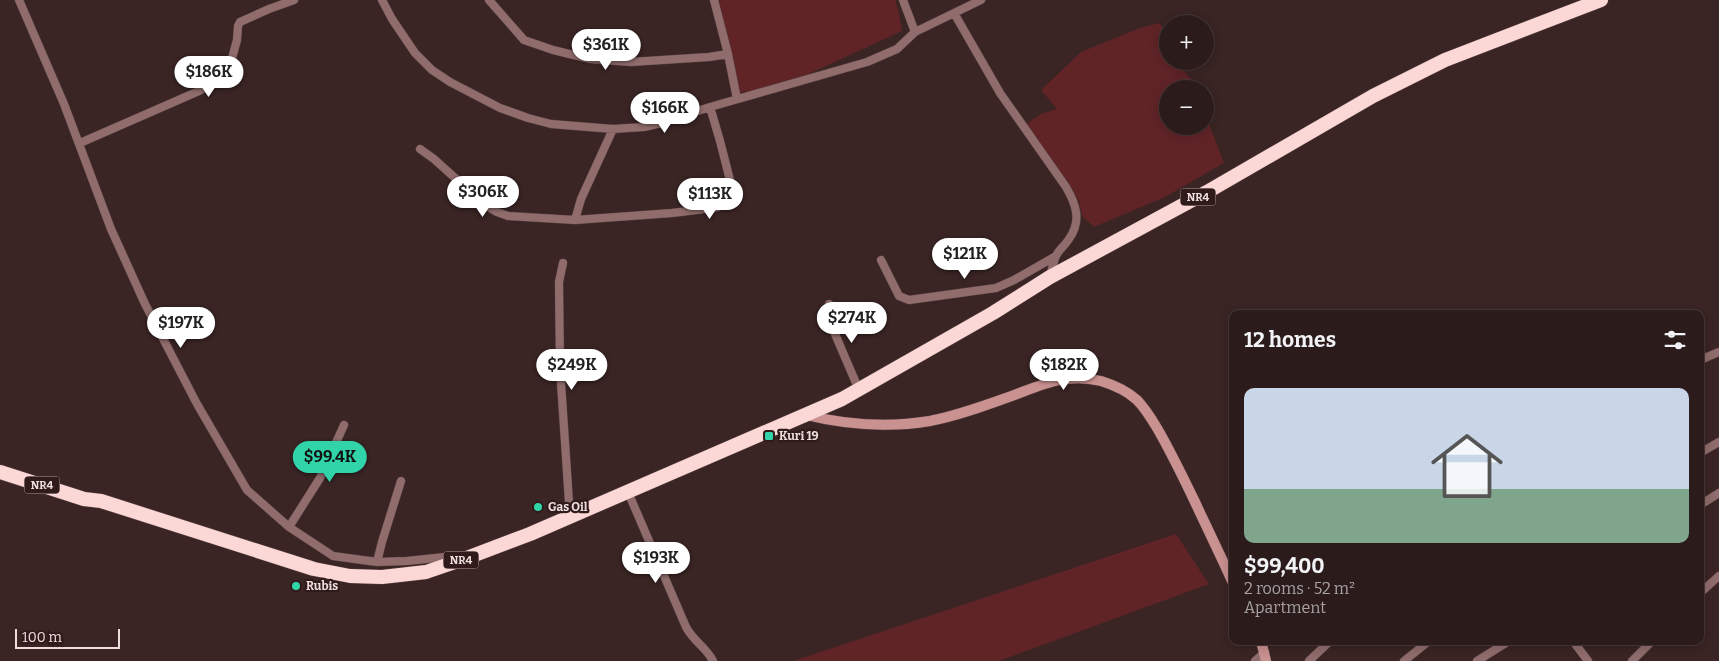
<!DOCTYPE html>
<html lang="en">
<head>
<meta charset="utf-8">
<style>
  :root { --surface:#2c1b1b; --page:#342424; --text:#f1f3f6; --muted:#a6a1a3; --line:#48393a; --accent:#31d4a9 }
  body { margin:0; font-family:Bitter,serif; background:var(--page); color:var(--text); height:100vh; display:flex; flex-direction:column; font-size:19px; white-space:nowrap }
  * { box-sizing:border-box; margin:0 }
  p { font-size:16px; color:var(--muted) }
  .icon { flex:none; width:28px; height:28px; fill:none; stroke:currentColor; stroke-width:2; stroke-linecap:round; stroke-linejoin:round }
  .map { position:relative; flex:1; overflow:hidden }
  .details { position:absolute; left:1229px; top:310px; width:475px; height:335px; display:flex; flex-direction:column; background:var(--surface); border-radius:10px; box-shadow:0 2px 12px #0003,0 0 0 1px var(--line) }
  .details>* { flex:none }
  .tools { position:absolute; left:1159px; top:15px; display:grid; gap:10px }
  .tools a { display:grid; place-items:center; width:55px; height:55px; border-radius:50%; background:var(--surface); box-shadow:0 2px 12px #0003,0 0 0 1px var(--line); font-size:25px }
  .scale { position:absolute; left:15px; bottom:12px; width:105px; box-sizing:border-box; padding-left:5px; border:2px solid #eddedd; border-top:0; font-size:14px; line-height:18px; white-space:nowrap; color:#eddedd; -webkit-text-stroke:4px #301a1a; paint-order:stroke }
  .price { position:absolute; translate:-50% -42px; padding:0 11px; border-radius:18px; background:#fff; color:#222; font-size:16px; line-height:32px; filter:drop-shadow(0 1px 2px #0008) }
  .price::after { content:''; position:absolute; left:50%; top:30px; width:15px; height:11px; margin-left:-8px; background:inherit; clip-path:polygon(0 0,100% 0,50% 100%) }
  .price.on { background:var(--accent); color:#111 }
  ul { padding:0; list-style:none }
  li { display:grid; align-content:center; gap:10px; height:265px; padding:0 15px }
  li+li { border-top:1px solid var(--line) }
  li span { display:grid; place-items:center; height:155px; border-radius:10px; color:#555 }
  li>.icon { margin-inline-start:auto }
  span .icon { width:90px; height:90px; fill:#fffc; stroke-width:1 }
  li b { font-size:21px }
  h2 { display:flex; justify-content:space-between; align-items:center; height:60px; padding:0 15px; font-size:21px }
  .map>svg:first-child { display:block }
  .green { fill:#602427 }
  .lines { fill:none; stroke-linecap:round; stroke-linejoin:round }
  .street-casing { stroke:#574242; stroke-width:9 }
  .secondary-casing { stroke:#574242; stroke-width:11 }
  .highway-casing { stroke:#574242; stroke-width:15 }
  .street { stroke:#906c6c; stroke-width:8 }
  .secondary { stroke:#c99190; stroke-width:10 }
  .highway { stroke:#fbd7d6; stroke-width:14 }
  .poi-dot { fill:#31d4a9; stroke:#301a1a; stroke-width:2 }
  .labels { text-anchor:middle; stroke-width:4.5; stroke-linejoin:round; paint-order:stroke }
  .shield { fill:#301a1a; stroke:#b4a3a2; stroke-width:1 }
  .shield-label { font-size:11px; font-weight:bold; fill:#eddedd }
  .poi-label { font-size:12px; font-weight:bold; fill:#eddedd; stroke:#301a1a; text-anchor:start }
</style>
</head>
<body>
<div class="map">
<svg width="1719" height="661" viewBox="0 0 1719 661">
  <rect width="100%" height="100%" fill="#3a2424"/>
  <path class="green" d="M716,0h179l4,12 3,19 -113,52 -43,12 -1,-4 -7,3 -1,-15z
    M1160,23l5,10 -5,7 6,13h1l1,8h10l8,13 16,15h-34v37h37v-20l1,10 18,47 -59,34 -71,30 -12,-11 -3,-15 -13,-22 -43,-53 18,-12 16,-5 -16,-19 40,-38 59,-24z
    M1176,534l33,50 -210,77h-206z"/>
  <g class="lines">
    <g class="street-casing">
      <path id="street" d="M19,0l45,104 47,125 34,75 52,100 50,86 42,37 44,29 44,6 30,-1 38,-4 12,2
        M382,0l10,19 23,34 17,17 18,12 50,26 28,10 23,6 62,5 31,-2 17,-4 49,-16 157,-45 30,-13 18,-17 66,-32
        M489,0l35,40 29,10 37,9 41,3 78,-5 19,-3 9,45
        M714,0l14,54
        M903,0l12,32
        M954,13l46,80 66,94c10,17 16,34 3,52 -3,5 -9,10 -12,15 -4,7 -5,16 -7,23
        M80,143l119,-52 20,-11 7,-6 5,-12 6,-22 1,-14 2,-4 29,-13 25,-9
        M420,149l14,10 51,46 12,7 11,4 67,4 97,-7 41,-5 5,-1 5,-6 7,-21 -10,-39 -10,-34
        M575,220l6,-21 32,-70
        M881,260l18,36 10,4 87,-12 18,-8 42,-24
        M563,263l-4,19 1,86 10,149
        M829,304l6,30 24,56
        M1700,360l19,-8
        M1700,453l19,-11
        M628,492l58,135c8,15 20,20 27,34
        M1700,505l19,-12
        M289,527l31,-49 24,-53
        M377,562l5,-20 19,-61
        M1700,593l19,-17
        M1573,641l15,20
        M1255,661l10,-9
        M1309,661l21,-20
        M1404,661l25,-20
        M1477,661l32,-20
        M1632,661l20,-20"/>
    </g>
    <g class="secondary-casing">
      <path id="secondary" d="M806,415c41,10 82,13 124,6 26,-5 51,-14 76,-23 34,-12 58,-26 95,-17 13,4 26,10 36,19 8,8 14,18 20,28 14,24 26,49 38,74 12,26 25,52 37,79
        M1261,641l5,20"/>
    </g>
    <g class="highway-casing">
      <path id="highway" d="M0,472l84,27 17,2 213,68 36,7 32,1 44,-5 38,-13 66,-25 312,-135 151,-86 57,-36 157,-85 166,-96 72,-36 156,-60"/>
    </g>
    <use href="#street" class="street"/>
    <use href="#secondary" class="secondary"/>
    <use href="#highway" class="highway"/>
  </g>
  <g class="poi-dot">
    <rect x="764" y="431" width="10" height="10" rx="2.5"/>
    <circle cx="538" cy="507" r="5"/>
    <circle cx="296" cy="586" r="5"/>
  </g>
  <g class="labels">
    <g class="shield">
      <rect x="1180.5" y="188.5" width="35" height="17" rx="4"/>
      <rect x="24.5" y="476.5" width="35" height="17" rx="4"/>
      <rect x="443.5" y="551.5" width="35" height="17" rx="4"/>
    </g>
    <g class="shield-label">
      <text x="1198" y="201">NR4</text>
      <text x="42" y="489">NR4</text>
      <text x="461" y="564">NR4</text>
    </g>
    <g class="poi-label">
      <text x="779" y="440">Kuri 19</text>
      <text x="548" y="511">Gas Oil</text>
      <text x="306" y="590">Rubis</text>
    </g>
  </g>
</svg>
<div class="tools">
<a>+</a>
<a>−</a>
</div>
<div class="scale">100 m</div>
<b class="price" style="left:606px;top:71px">$361K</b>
<b class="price" style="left:209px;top:98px">$186K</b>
<b class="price" style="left:665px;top:134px">$166K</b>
<b class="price" style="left:483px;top:218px">$306K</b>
<b class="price" style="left:710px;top:220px">$113K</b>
<b class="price" style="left:965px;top:280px">$121K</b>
<b class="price" style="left:852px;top:344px">$274K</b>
<b class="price" style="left:181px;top:349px">$197K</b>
<b class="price" style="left:572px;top:391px">$249K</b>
<b class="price" style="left:1064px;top:391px">$182K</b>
<b class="price on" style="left:330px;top:483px">$99.4K</b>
<b class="price" style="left:656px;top:584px">$193K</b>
<section class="details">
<h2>12 homes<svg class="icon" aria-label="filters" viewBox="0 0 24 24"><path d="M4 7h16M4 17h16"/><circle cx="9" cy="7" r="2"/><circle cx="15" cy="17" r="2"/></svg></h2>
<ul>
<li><span style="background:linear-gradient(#c9d6e8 65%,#7fa58c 0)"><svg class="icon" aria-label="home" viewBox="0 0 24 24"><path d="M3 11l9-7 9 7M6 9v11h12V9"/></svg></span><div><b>$99,400</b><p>2 rooms · 52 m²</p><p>Apartment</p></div></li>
</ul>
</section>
</div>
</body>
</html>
